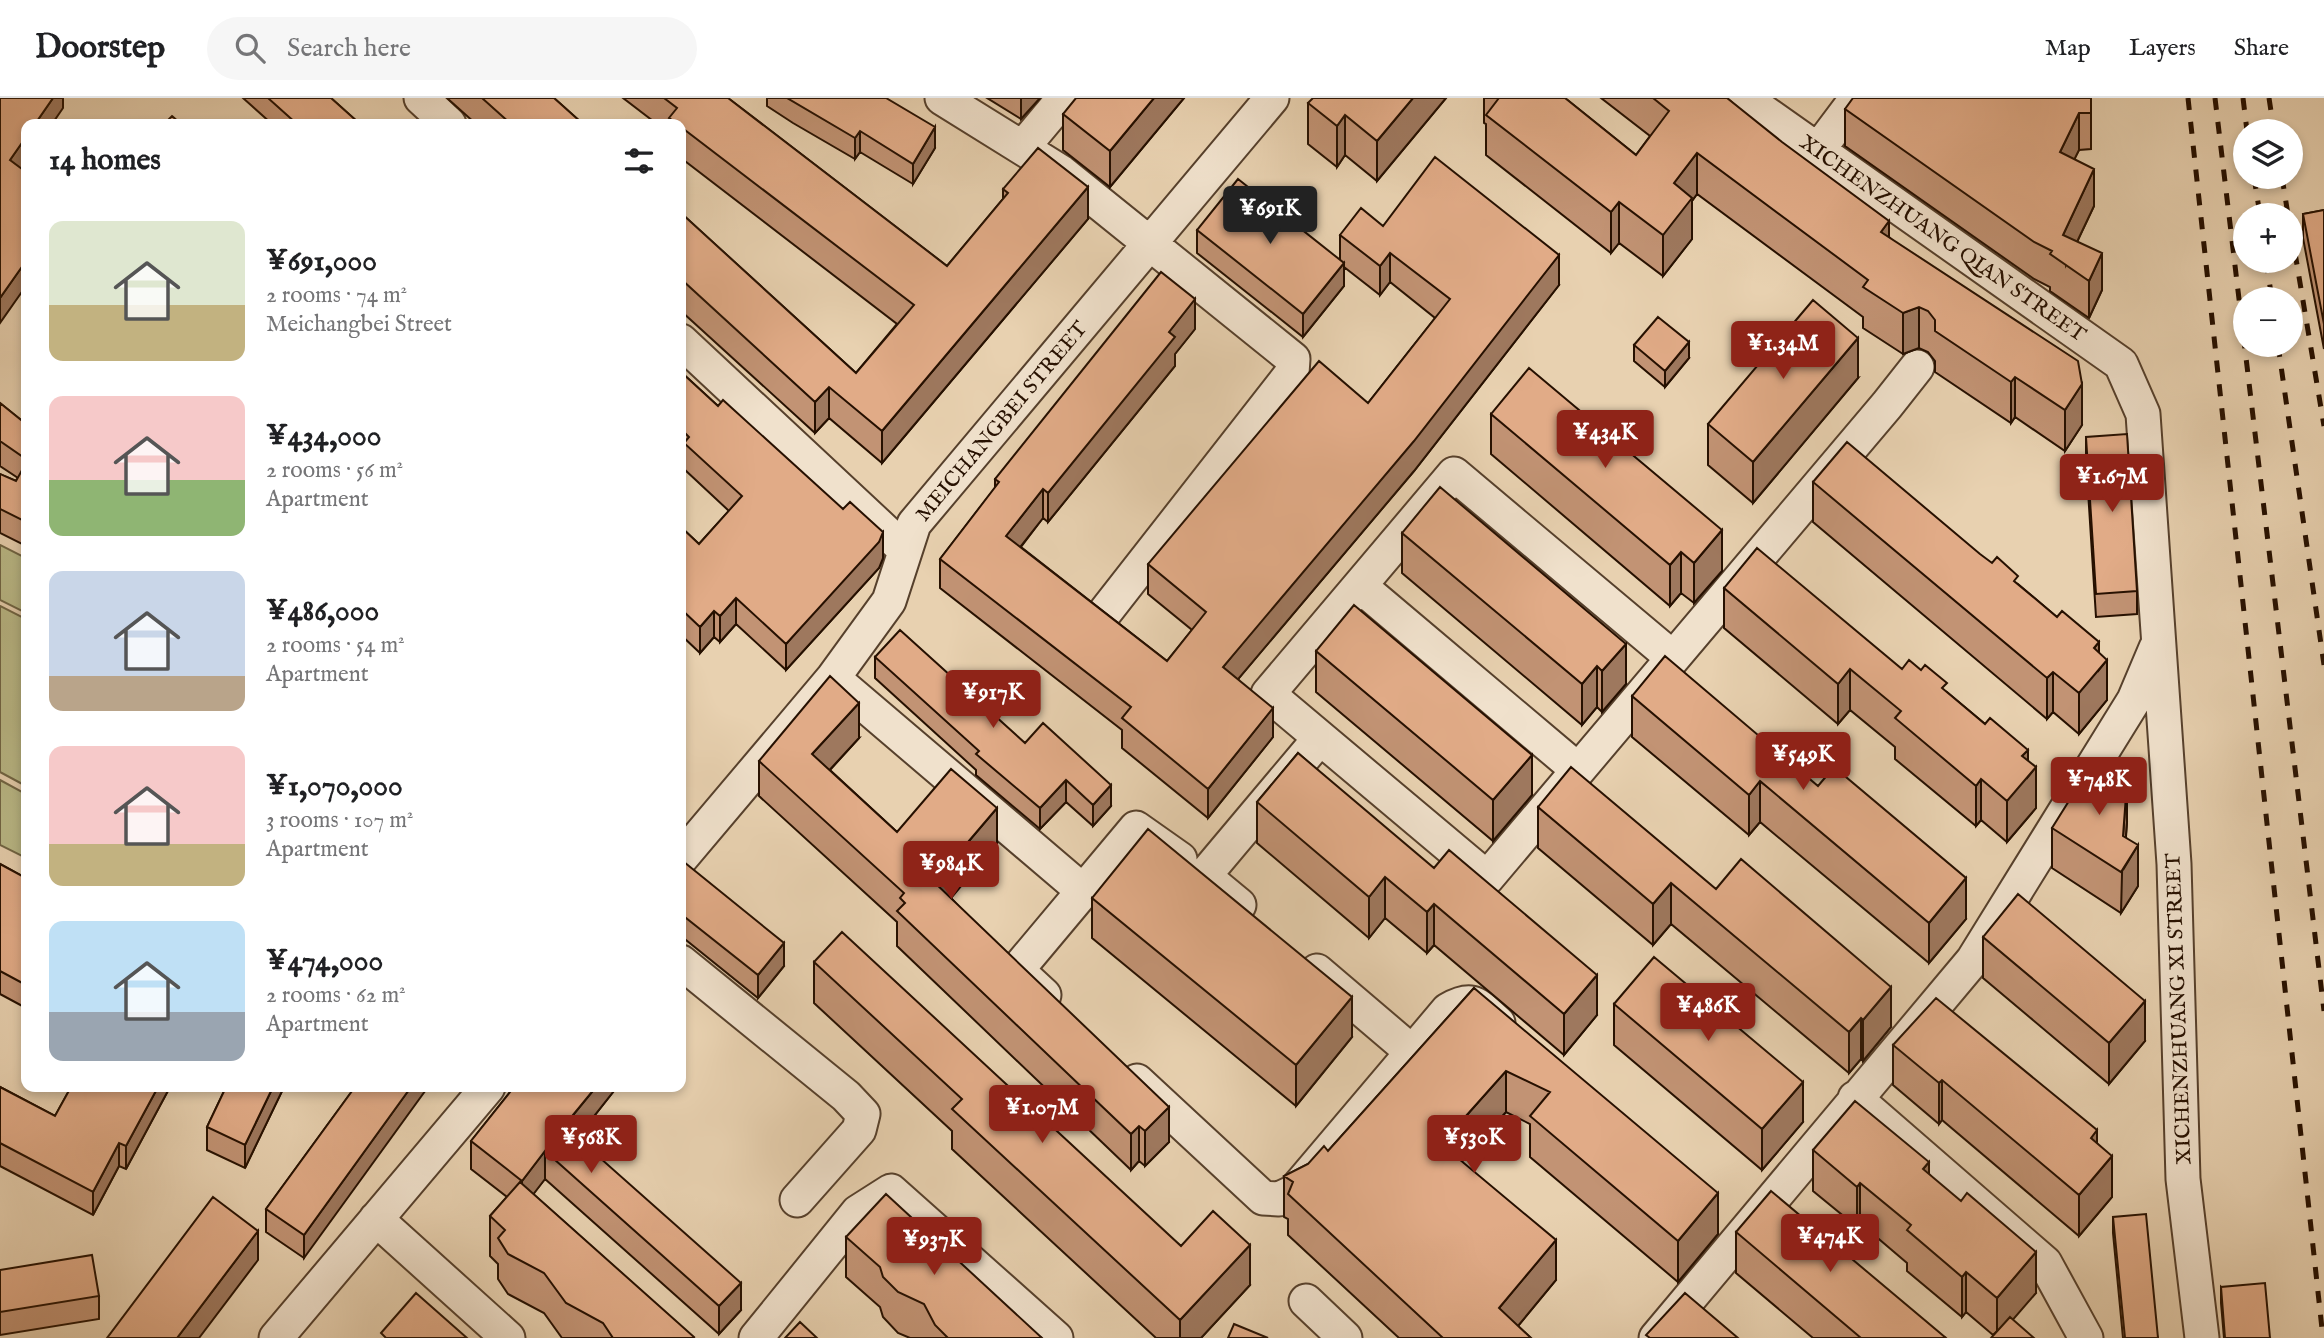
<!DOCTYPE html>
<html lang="en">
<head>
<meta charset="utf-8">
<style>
  :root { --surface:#fff; --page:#f6f6f6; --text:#202124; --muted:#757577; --line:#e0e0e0; --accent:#8f2418 }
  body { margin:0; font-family:"IM FELL English",serif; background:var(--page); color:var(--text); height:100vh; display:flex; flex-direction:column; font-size:26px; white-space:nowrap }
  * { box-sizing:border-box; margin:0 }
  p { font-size:23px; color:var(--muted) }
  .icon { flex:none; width:38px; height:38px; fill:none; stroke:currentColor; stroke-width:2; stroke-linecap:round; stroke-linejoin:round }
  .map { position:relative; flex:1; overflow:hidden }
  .sheet { position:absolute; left:21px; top:21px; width:665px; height:973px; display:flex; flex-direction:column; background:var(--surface); border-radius:14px; box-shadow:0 4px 10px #0003 }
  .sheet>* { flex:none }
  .controls { position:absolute; left:2233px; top:21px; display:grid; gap:14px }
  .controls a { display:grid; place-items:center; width:70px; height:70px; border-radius:50%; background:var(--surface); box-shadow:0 4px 10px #0003; font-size:35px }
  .price { position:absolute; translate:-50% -60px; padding:0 16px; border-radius:7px; background:var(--accent); color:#fff; font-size:23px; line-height:46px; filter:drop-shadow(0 2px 4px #0008) }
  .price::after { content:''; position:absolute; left:50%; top:42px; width:21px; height:16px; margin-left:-10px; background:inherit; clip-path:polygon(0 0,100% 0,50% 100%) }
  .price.active { background:#222; color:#fff }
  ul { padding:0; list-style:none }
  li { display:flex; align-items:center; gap:21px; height:175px; padding:0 28px }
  li span { display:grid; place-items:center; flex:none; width:196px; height:140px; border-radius:14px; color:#555 }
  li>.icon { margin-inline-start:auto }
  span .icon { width:84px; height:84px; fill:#fffc; stroke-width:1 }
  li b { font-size:30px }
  h2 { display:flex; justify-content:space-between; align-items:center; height:84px; padding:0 28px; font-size:30px }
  header { display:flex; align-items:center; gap:42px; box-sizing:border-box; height:98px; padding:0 35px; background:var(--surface); border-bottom:2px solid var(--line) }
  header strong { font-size:33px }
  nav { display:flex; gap:38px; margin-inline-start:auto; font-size:24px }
  .search { width:490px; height:63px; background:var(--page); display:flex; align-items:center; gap:18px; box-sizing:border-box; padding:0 24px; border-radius:38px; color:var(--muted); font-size:26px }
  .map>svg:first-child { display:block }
  .grass { fill:#baba88; stroke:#706544; stroke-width:2 }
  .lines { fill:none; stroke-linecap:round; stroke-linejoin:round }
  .minor-casing { stroke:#56402c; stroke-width:37 }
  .minor { stroke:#f0e1cc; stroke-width:33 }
  .rail { stroke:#261000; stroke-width:5; stroke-dasharray:12 12; stroke-linecap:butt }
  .wall { fill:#c29374; stroke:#261000; stroke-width:2 }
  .shaded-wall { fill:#9e785e; stroke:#261000; stroke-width:2 }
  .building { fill:#e1ab87; stroke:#261000; stroke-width:2 }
  .labels { text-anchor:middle; stroke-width:5; stroke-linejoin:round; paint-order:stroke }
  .street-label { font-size:21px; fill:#261000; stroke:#f0e1cc }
</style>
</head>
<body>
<header>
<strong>Doorstep</strong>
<div class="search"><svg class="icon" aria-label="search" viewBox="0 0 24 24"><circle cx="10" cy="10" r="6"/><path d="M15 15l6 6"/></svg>Search here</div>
<nav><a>Map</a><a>Layers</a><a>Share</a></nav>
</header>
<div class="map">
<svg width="2324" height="1240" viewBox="0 0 2324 1240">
  <rect width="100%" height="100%" fill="#e8d1b0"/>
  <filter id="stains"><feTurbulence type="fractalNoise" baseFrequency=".00286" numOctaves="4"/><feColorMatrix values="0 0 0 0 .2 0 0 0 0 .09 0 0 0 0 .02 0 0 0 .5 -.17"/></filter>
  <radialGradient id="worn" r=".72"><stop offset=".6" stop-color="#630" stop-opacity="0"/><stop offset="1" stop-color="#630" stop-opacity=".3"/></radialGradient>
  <path class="grass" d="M0,447l26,13v55l-26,-13z
    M0,508l26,13v167l-26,-14z
    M0,682l26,14v64l-26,-13z"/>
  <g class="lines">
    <g class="minor-casing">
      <path id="minor" d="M421,0l28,26
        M942,0l119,74 232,187 -1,14 -186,238
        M1744,0l377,266 22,50 31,450 9,315 19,159
        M1023,49l41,-49
        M1818,52l39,-52
        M681,243l224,209
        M1360,488l218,184
        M1673,560l-219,-184 -186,220 219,184 400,-473 30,-38
        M833,580l250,213
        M681,760l152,-180 56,-77 25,-77 358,-426
        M1239,807l-35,-29 116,-138
        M681,864l165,134 17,18 -4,16 -62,70
        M1317,873l95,81
        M1044,897l-27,-25 119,-142 44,31
        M1137,983l126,117 16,1 15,-7 154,-182c26,-15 29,-5 50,13
        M1855,1000l190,165 41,75
        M376,1121l132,119
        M1306,1203l39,37
        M276,1240l212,-251
        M756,1240l102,-126 33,-21 165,147
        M1656,1240l317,-378 161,-260 22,-52"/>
    </g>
    <use href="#minor" class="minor"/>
    <path class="rail" d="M2188,0l135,1240
      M2215,0l109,913
      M2243,0l4,33
      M2269,0l5,33
      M2254,79l6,38
      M2282,79l6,38
      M2291,131l33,197
      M2266,163l6,38
      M2278,247l46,320"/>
  </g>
  <path class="wall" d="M243,0h88l29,26h-88z
    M447,0h107l29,26h-107z
    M623,0h105l219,168 56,-67v-10l85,30 -206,244 -53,-45 -14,15 -134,-122v-98l175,160 41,-49 -216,-166v-34h-24z
    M767,0h119l49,50 -22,36 -53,-32 -5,7 -62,-36 -26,-17z
    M987,0h53l-19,21z
    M1184,0l-74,89 -47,-37v-36z
    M1446,0l-69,83 -32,-26 -8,12 -29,-23v-41z
    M1484,0h81l71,57 14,-19 -49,-38h126l162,139 193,188 -17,26 -50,-34 -4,6 -76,-51v-11l-7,-9 -9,-4 -16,6 -40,-26v-11l-166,-123 -5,7v38l-29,37 -44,-33 -8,10 -125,-98v-31l-2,-1z
    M1845,11l246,4v36l-12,1 -5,9 20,47 -17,36 25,48 -13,28 -39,-27v-4l-16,-8 -189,-133z
    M2324,112v139l-21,-111v-24z
    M1383,128l176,59 -145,186 -176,208 35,58 -65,81 -86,-70v-18l-182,-142v-29l55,-71v-9l200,-150 -20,25v12l-127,156 -5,-4 -22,29 146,114 25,-31 -44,-36v-30l220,-161 67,-85 -45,-36 -10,13 -36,-28v19l-41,51 -106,-84v-23l143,30v-25z
    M1634,247l55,13 -24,29 -31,-26z
    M681,274l202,186 -4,10 -93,102 -50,-46 -16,18 -6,-5 -14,16 -19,-18v-108l18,17 30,-33 -45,-42v-11l-3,-3z
    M1858,280l-105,125 -45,-38v-41z
    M0,305l26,21v122l-26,-13v-59l16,7 2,-3 -18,-12z
    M1491,316l231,157 -28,32 -13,-10 -11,13 -179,-152z
    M2086,339l51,154v23l-41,3 -10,-158z
    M1813,384l205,102 81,69 8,47 -28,34 -26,-22 -6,7 -234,-197z
    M1402,435l224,151 -24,28 -5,-5 -15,18 -180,-152z
    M1724,490l178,81 45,23 81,68 8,48 -29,34 -26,-22 -5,6 -81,-67v-12l-45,-37 -12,14 -114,-96z
    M1316,553l216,144 -39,46 -177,-149z
    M875,559l150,86 86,63 -18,20 -27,-24 -26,27 -64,-54v-5l-101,-92z
    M1632,598l334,223 -37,44 -169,-141 -11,13 -117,-98z
    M859,640l-29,32 67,62 100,11 -46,55 218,244 -24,24 -6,-5 -8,9 -234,-224v-24l-138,-126v-35z
    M1298,655l299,262 -33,40 -130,-110 -7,8 -42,-35 -16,20 -112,-95v-41z
    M1538,709l178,82 175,138 -28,34 -2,-2 -12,14 -178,-149 -18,21 -115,-97z
    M2127,724l-1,15 12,49 -17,27 -69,-45v-40z
    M0,766l26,14v130l-26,-14z
    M681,768l103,100 -26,32 -77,-62z
    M1092,800l260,139 -56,69 -204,-168z
    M1983,839l162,104 -36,43 -126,-106z
    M814,864l367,284 69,39 -49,53h-45l-204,-189v-18l-138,-128z
    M1474,890l244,246 -40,48 -148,-125v-33l-24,-12 -45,50 95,118 -38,46 13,12h-132l-111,-103v-16l-4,-2v-41l24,-12 20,-13z
    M1614,906l189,118 -41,48 -148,-125z
    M1893,947l204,98 15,54 -33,39 -137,-116 -3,4 -46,-39z
    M0,989l55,29 16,-29h99l-44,82 -7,-3 -26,49 -93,-49z
    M226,989h58l-39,81 -38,-18v-23z
    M355,989l-51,171 -38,-26v-23z
    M514,989h103l-40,51 164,172 -22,24 -174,-155 -12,15 161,144h-132l-18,-25 -36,-19 -10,-15v-15l-8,-8v-40l17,-19 -36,-28v-28z
    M1813,1052l116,24 107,119 -43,42 -27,-23 -4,5 -55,-46v-8l-47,-40 -3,4 -44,-36z
    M2113,1119l45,121h-35l-10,-105z
    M1736,1134l210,106h-133l-77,-65z
    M846,1139l196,101h-132l-12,-5 -15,-16 -3,-10 -34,-30z
    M0,1172l99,26v23l-99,16z
    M2221,1189l49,51h-46l-3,-35z"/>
  <path class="shaded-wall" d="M53,0h10v10l-11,16h-17z
    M1021,0h19l-19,21z
    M1154,0h30l-74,89v-36z
    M1413,0h33l-69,83v-40z
    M2079,15v37l-19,39v-37z
    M1345,17v40l-8,12v-41z
    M935,29v21l-22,36v-20z
    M860,33v21l-5,7v-21z
    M26,39v24l-16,24v-25z
    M1697,55v41l-5,7v38l-29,37v-41l11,-52z
    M2094,71v37l-28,59 -3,-30z
    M1088,89v32l-206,244v-32z
    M1619,104v41l-8,10v-41z
    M1889,123v41l-8,-30z
    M1390,155v29l-10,13v-29z
    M2102,155v37l-13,28v-37z
    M1559,157v30l-145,186 -191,226v-30z
    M26,163v25l-26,37v-25z
    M1344,165v23l-41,51v-23z
    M1195,201v30l-20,25v12l-127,156v-29l121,-161z
    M1919,209v41l-16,6v-41z
    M1858,240v40l-105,125v-41z
    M1689,244v16l-24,29v-16z
    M2015,279v40l-4,6v-41z
    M2082,286v41l-17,26v-41z
    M829,289v31l-14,15v-31z
    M1043,391v29l-37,47v-29z
    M1722,432v41l-28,32v-40z
    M883,434v26l-4,10 -93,102v-26z
    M1681,454v41l-11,13v-41z
    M736,500v26l-16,18v-26z
    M714,513v26l-14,16v-26z
    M2099,544v28l8,-10v40l-28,34v-41l15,-45z
    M1626,546v40l-24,28v-41z
    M1597,568v41l-15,18v-41z
    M1850,571v41l-12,14v-40z
    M2053,574v40l-6,7v-41z
    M859,605v35l-47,51v-35z
    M1273,610v29l-65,81v-29z
    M2028,652v27l8,-10v41l-29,34v-41l15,-45z
    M1532,657v40l-39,46v-41z
    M1981,681v41l-5,6v-40z
    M1066,682v22l-26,27v-21z
    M1760,683v41l-11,13v-40z
    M2127,684v40l-4,48 15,-25v41l-17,27 2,-77z
    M1111,687v21l-18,20v-21z
    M997,710v35l-63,74v-35z
    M1385,779v41l-16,20v-41z
    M1966,780v41l-37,44v-40z
    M1671,785v41l-18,21v-41z
    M1434,806v41l-7,8v-41z
    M784,845v23l-26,32v-23z
    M684,876v28l-3,4v-28z
    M1597,877v40l-33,40v-41z
    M1891,889v40l-28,34v-41z
    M1352,899v40l-56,69v-41z
    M2145,903v40l-36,43v-41z
    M1861,920v41l-12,14v-41z
    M1506,973v41l-65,73v-41z
    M1942,982v40l-3,4v-41z
    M1803,984v40l-41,48v-41z
    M158,989h12l-44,82v-23z
    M273,989h11l-39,81v-23z
    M411,989h17l-124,171v-23z
    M596,989h21l-53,67v-28z
    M1169,1009v35l-24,24v-35z
    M1139,1028v35l-8,9v-36z
    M2097,1032v41l-6,-33z
    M119,1045v23l-26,49v-23z
    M545,1053v28l-23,30v-28z
    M2112,1058v41l-33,39v-41z
    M1929,1064v40l-6,-33z
    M1860,1085v40l-3,4v-40z
    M1718,1095v41l-40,48v-41z
    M258,1133v29l-59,78h-22z
    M1556,1142v40l-48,58 -9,-30z
    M1250,1147v40l-49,53h-21v-18z
    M2036,1154v41l-39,45v-40z
    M1966,1174v40l-4,5v-40z
    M741,1185v27l-22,24v-28z"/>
  <path class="building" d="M0,0h53l-18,26h-9v13l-16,23 16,12v89l-26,37z
    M268,0h63l29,26h-63z
    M482,0h72l29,26h-72z
    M664,0h64l219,168 61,-73 -5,-4 35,-41 50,39 -206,244 -53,-44 -14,15 -134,-123v-66l175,160 58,-68 -233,-178v-3h-3l-9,-6 8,-10z
    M787,0h99l49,29 -22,37 -53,-33 -5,7z
    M1076,0h78l-44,53 -47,-37z
    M1313,0h100l-36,43 -32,-26 -8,11 -29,-23z
    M1499,0h66l71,57 33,-44 -16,-13h74l55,44 107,79 -8,11 197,129 4,23 -17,26 -50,-33 -4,5 -76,-51v-11l-7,-9 -9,-4 -16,6 -40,-26 5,-7 -171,-127 -23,30 18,15 -29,37 -44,-33 -8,10 -125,-97z
    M1853,0h238v15h-12l-19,39 34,17 -31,66 39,18 -13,28 -39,-27 2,-3 -18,-9 -189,-133z
    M172,18l9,8h-17z
    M1435,59l124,98 -145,186 -191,226 50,41 -65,81 -86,-71 9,-11 -191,-148 59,-77 -4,-3 166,-207 34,27 -26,33 6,5 -127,156 -5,-4 -37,47 161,125 39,-49 -58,-48 171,-203 49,42 82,-104 -60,-46 -10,13 -40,-31 21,-27 22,18z
    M1238,81l106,84 -41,51 -106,-84z
    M2324,112v114l-21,-110z
    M1813,202l45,38 -105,124 -45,-38z
    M1658,219l31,25 -24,29 -31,-26z
    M1529,270l193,162 -28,33 -13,-11 -11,13 -179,-151z
    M681,274l37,34 5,-6 120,109 7,-7 33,30 -4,10 -93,102 -50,-46 -16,18 -6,-5 -14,16 -19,-18v-82l18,17 43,-48 -58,-53 5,-6 -8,-8z
    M0,305l26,21v35l-26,-18z
    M2127,336l10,157 -41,3 -10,-157z
    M1847,344l133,112 12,9 5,-6 21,19 -4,5 43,36 5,-6 37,31 -5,6 13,12 -28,33 -26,-21 -6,6 -234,-196z
    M26,365v59l-26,-13v-35l16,7z
    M1440,389l186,157 -24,27 -5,-5 -15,18 -180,-151z
    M1757,450l145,121 7,-9 12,10 4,-5 22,18 -5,5 43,36 5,-6 38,32 -6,6 14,11 -29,34 -26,-22 -5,7 -81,-68 6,-7 -51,-42 -12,15 -114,-96z
    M1354,507l178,150 -39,45 -177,-149z
    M900,532l125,113 18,-20 68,62 -18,20 -27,-25 -26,28 -64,-54 3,-3 -104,-94z
    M1665,558l153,130 16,-19 132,111 -37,45 -169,-142 -11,14 -117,-99z
    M830,578l29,27 -47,51 85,78 54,-63 46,39 -63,74 235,225 -24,24 -6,-5 -8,8 -234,-223 8,-8 -5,-5 4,-5 -145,-132z
    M1298,655l136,115 15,-18 148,125 -33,39 -130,-110 -7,8 -42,-35 -16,20 -112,-95z
    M2094,663l33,21 -4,54 15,9 -17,27 -69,-44z
    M1571,669l145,122 25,-30 150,128 -28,33 -2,-2 -12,14 -178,-149 -18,21 -115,-97z
    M1148,731l204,168 -56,68 -204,-167z
    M684,764l100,81 -26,32 -77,-61v-48z
    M0,766l26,14v107l-26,-14z
    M2018,796l127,107 -36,42 -126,-106z
    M842,834l339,314 32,-35 37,34 -70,75 -228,-211 10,-10 -148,-137z
    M1654,859l149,125 -41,47 -148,-125z
    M1474,890l244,205 -40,48 -148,-125 20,-24 -44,-21 -65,73 115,96 -57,68 32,30h-88l-155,-144 5,-12 -9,-6 24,-12 16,-18 4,5z
    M1936,900l161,132 -6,8 21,18 -33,39 -137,-115 -3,3 -46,-38z
    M0,989l55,29 16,-29h87l-32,59 -7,-3 -26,49 -93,-49z
    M226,989h47l-28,58 -38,-18z
    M355,989h56l-107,148 -38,-26z
    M514,989h82l-32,39 177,157 -22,23 -174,-155 -23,30 -51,-40z
    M1855,1003l74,61 -6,7 38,32 6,-8 69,59 -39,46 -31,-26 -4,5 -55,-47 4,-5 -51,-42 -3,4 -44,-37z
    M520,1084l174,155 -1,1h-80l-10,-15 -37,-20 -22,-30 -36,-19 -10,-16 7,-8 -15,-14z
    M1771,1093l175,147h-85l-125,-106z
    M886,1096l156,144h-94l-13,-13 -11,-21 -26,-12 -15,-15 -3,-10 -34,-30z
    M213,1099l45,34 -81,107h-70z
    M2146,1116l12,124h-33l-12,-121z
    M92,1157l7,41 -99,16v-42z
    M2265,1185l5,55h-45l-4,-51z
    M416,1195l51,45h-81l-5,-5z
    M1685,1195l53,45h-88l-4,-3z
    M2010,1219l24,21h-43z
    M800,1224l17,16h-32z
    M1234,1226l34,14h-40z"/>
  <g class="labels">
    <g class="street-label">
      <text transform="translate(1943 140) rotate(35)" y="7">XICHENZHUANG QIAN STREET</text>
      <text transform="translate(1001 323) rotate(-50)" y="7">MEICHANGBEI STREET</text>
      <text transform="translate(2178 911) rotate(-92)" y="7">XICHENZHUANG XI STREET</text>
    </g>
  </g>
  <rect width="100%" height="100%" filter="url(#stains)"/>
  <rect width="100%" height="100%" fill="url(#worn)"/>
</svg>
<div class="controls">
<a><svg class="icon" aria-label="layers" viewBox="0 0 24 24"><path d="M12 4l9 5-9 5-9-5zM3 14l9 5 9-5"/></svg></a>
<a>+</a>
<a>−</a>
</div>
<b class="price active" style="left:1270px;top:148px">¥691K</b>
<b class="price" style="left:1783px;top:283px">¥1.34M</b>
<b class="price" style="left:1605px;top:372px">¥434K</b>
<b class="price" style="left:2112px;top:416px">¥1.67M</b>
<b class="price" style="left:993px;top:632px">¥917K</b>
<b class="price" style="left:1803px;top:694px">¥549K</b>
<b class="price" style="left:2099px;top:719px">¥748K</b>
<b class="price" style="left:951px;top:803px">¥984K</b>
<b class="price" style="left:1708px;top:945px">¥486K</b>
<b class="price" style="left:1042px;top:1047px">¥1.07M</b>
<b class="price" style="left:591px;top:1077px">¥568K</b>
<b class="price" style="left:1474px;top:1077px">¥530K</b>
<b class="price" style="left:1830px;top:1176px">¥474K</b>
<b class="price" style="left:934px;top:1179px">¥937K</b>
<section class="sheet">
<h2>14 homes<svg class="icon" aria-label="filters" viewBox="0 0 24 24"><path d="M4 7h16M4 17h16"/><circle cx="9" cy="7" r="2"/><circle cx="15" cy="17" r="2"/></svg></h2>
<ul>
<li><span style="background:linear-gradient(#dfe7d0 60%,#c2b280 0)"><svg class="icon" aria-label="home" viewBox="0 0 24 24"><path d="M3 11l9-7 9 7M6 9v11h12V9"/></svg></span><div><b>¥691,000</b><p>2 rooms · 74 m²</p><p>Meichangbei Street</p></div></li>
<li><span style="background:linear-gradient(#f6c9c9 60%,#8fb573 0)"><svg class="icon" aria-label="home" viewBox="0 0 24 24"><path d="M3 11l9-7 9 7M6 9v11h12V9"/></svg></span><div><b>¥434,000</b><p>2 rooms · 56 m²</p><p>Apartment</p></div></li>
<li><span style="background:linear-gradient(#c9d6e8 75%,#b9a48a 0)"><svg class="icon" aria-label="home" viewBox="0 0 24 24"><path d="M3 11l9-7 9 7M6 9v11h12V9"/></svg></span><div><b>¥486,000</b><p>2 rooms · 54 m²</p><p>Apartment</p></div></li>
<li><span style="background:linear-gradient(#f6c9c9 70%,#c2b280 0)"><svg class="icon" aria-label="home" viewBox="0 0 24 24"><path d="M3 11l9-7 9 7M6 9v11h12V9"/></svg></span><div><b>¥1,070,000</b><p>3 rooms · 107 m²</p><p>Apartment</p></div></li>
<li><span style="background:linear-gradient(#bfe0f5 65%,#9aa5b1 0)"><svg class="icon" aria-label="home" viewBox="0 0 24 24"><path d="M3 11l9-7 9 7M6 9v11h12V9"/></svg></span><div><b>¥474,000</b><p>2 rooms · 62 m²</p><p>Apartment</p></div></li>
</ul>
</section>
</div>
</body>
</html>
